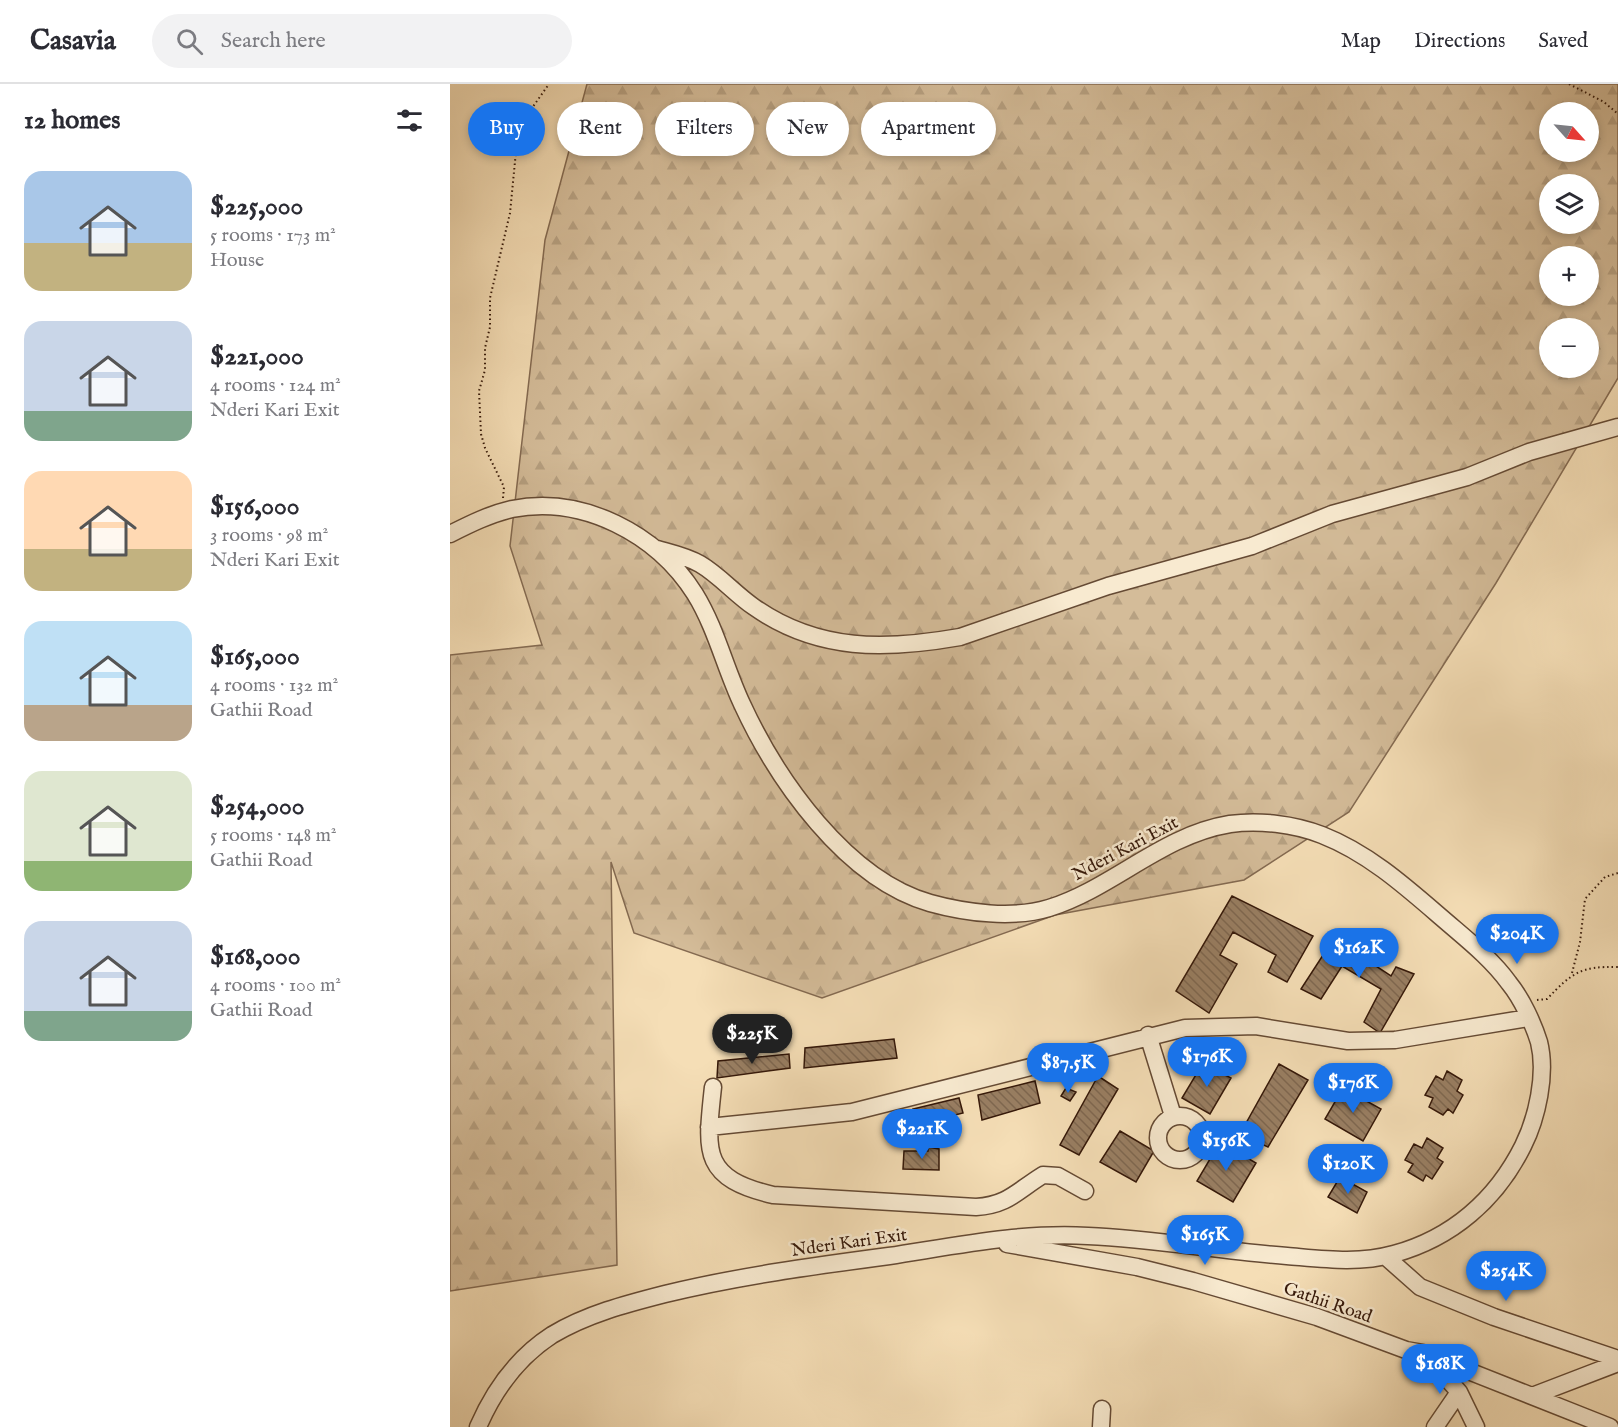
<!DOCTYPE html>
<html lang="en">
<head>
<meta charset="utf-8">
<style>
  :root { --surface:#fff; --page:#f2f2f3; --text:#2b2b33; --muted:#7c7c81; --line:#e1e1e2; --accent:#1a73e8 }
  body { margin:0; font-family:"IM FELL English",serif; background:var(--page); color:var(--text); height:100vh; display:flex; flex-direction:column; font-size:22px; white-space:nowrap }
  * { box-sizing:border-box; margin:0 }
  p { font-size:20px; color:var(--muted) }
  .icon { flex:none; width:33px; height:33px; fill:none; stroke:currentColor; stroke-width:2; stroke-linecap:round; stroke-linejoin:round }
  .map { position:relative; flex:1; overflow:hidden }
  .sheet { display:flex; flex-direction:column; background:var(--surface); width:450px }
  .sheet>* { flex:none }
  .banner { position:absolute; left:18px; top:18px; width:570px; height:54px; display:flex; gap:12px }
  .needle { width:39px; rotate:117deg }
  .tools { position:absolute; left:1089px; top:18px; display:grid; gap:12px }
  .tools a { display:grid; place-items:center; width:60px; height:60px; border-radius:50%; background:var(--surface); box-shadow:0 3px 9px #0003; font-size:30px }
  .price { position:absolute; translate:-50% -51px; padding:0 14px; border-radius:21px; background:var(--accent); color:#fff; font-size:20px; line-height:39px; filter:drop-shadow(0 2px 3px #0008) }
  .price::after { content:''; position:absolute; left:50%; top:36px; width:18px; height:14px; margin-left:-9px; background:inherit; clip-path:polygon(0 0,100% 0,50% 100%) }
  .price.on { background:#222; color:#fff }
  ul { padding:0; list-style:none }
  li { display:flex; align-items:center; gap:18px; height:150px; padding:0 24px }
  li span { display:grid; place-items:center; flex:none; width:168px; height:120px; border-radius:18px; color:#555 }
  li>.icon { margin-inline-start:auto }
  span .icon { width:72px; height:72px; fill:#fffc; stroke-width:1 }
  li b { font-size:26px }
  h2 { display:flex; justify-content:space-between; align-items:center; height:72px; padding:0 24px; font-size:26px }
  .pill { padding:0 21px; border-radius:27px; background:var(--surface); box-shadow:0 3px 9px #0003; font-size:21px; line-height:54px }
  .pill.on { background:var(--accent); color:#fff }
  header { display:flex; align-items:center; gap:36px; box-sizing:border-box; height:84px; padding:0 30px; background:var(--surface); border-bottom:2px solid var(--line) }
  header strong { font-size:28px }
  nav { display:flex; gap:33px; margin-inline-start:auto; font-size:21px }
  .search { width:420px; height:54px; background:var(--page); display:flex; align-items:center; gap:15px; box-sizing:border-box; padding:0 21px; border-radius:33px; color:var(--muted); font-size:22px }
  main { display:flex; flex:1; min-height:0 }
  .map>svg:first-child { display:block }
  .forest { fill:url(#forest-firs); stroke:#846a51; stroke-width:1.5; fill-rule:evenodd }
  .building { fill:url(#building-back-hatch); stroke:#351809; stroke-width:1.5 }
  .lines { fill:none; stroke-linecap:round; stroke-linejoin:round }
  .minor-casing { stroke:#654a34; stroke-width:19 }
  .path { stroke:#351809; stroke-width:2; stroke-dasharray:1.5 3; stroke-linecap:butt }
  .minor { stroke:#f8ead0; stroke-width:16 }
  .labels { text-anchor:middle; stroke-width:5; stroke-linejoin:round; paint-order:stroke }
  .street-label { font-size:18px; fill:#351809; stroke:#f8ead0 }
</style>
</head>
<body>
<header>
<strong>Casavia</strong>
<div class="search"><svg class="icon" aria-label="search" viewBox="0 0 24 24"><circle cx="10" cy="10" r="6"/><path d="M15 15l6 6"/></svg>Search here</div>
<nav><a>Map</a><a>Directions</a><a>Saved</a></nav>
</header>
<main>
<section class="sheet">
<h2>12 homes<svg class="icon" aria-label="filters" viewBox="0 0 24 24"><path d="M4 7h16M4 17h16"/><circle cx="9" cy="7" r="2"/><circle cx="15" cy="17" r="2"/></svg></h2>
<ul>
<li><span style="background:linear-gradient(#a9c7e8 60%,#c2b280 0)"><svg class="icon" aria-label="home" viewBox="0 0 24 24"><path d="M3 11l9-7 9 7M6 9v11h12V9"/></svg></span><div><b>$225,000</b><p>5 rooms · 173 m²</p><p>House</p></div></li>
<li><span style="background:linear-gradient(#c9d6e8 75%,#7fa58c 0)"><svg class="icon" aria-label="home" viewBox="0 0 24 24"><path d="M3 11l9-7 9 7M6 9v11h12V9"/></svg></span><div><b>$221,000</b><p>4 rooms · 124 m²</p><p>Nderi Kari Exit</p></div></li>
<li><span style="background:linear-gradient(#ffd9b3 65%,#c2b280 0)"><svg class="icon" aria-label="home" viewBox="0 0 24 24"><path d="M3 11l9-7 9 7M6 9v11h12V9"/></svg></span><div><b>$156,000</b><p>3 rooms · 98 m²</p><p>Nderi Kari Exit</p></div></li>
<li><span style="background:linear-gradient(#bfe0f5 70%,#b9a48a 0)"><svg class="icon" aria-label="home" viewBox="0 0 24 24"><path d="M3 11l9-7 9 7M6 9v11h12V9"/></svg></span><div><b>$165,000</b><p>4 rooms · 132 m²</p><p>Gathii Road</p></div></li>
<li><span style="background:linear-gradient(#dfe7d0 75%,#8fb573 0)"><svg class="icon" aria-label="home" viewBox="0 0 24 24"><path d="M3 11l9-7 9 7M6 9v11h12V9"/></svg></span><div><b>$254,000</b><p>5 rooms · 148 m²</p><p>Gathii Road</p></div></li>
<li><span style="background:linear-gradient(#c9d6e8 75%,#7fa58c 0)"><svg class="icon" aria-label="home" viewBox="0 0 24 24"><path d="M3 11l9-7 9 7M6 9v11h12V9"/></svg></span><div><b>$168,000</b><p>4 rooms · 100 m²</p><p>Gathii Road</p></div></li>
</ul>
</section>
<div class="map">
<svg width="1168" height="1343" viewBox="0 0 1168 1343">
  <defs>
    <pattern id="forest-firs" width="22" height="20" patternUnits="userSpaceOnUse" patternTransform="scale(1.5)"><rect width="22" height="20" fill="#d4bc99"/><path d="M5 1l3.5 6h-7zM16 11l3.5 6h-7z" fill="#b7a182"/></pattern>
    <pattern id="building-back-hatch" width="6" height="6" patternUnits="userSpaceOnUse" patternTransform="scale(1.5)"><rect width="6" height="6" fill="#997f63"/><path d="M-1 5l2 2M0 0l6 6M5-1l2 2" fill="none" stroke="#7e6750"/></pattern>
  </defs>
  <rect width="100%" height="100%" fill="#f5deb6"/>
  <filter id="stains"><feTurbulence type="fractalNoise" baseFrequency=".00333" numOctaves="4"/><feColorMatrix values="0 0 0 0 .2 0 0 0 0 .09 0 0 0 0 .02 0 0 0 .5 -.17"/></filter>
  <radialGradient id="worn" r=".72"><stop offset=".6" stop-color="#630" stop-opacity="0"/><stop offset="1" stop-color="#630" stop-opacity=".3"/></radialGradient>
  <path class="forest" d="M137,0h1031v294l-122,205 -147,229 -105,68 -189,35 -233,83 -188,-65 -23,-71 6,403 -167,26v-636l92,-10 -32,-99 35,-306zM1100,28h38v40h-38zM1100,100h38v40h-38zM1100,172h38v40h-38zM1100,244h38v40h-38z"/>
  <path class="building" d="M782,812l81,40 -26,46 -19,-10 8,-17 -43,-23 -13,23 17,9 -28,49 -33,-22z
    M888,848l19,10 -4,9 38,25 5,-9 18,7 -34,59 -16,-11 17,-33 -39,-23 -21,33 -20,-10z
    M444,955l3,19 -93,10 1,-20z
    M339,970l1,14 -73,10 1,-17z
    M753,979l28,15 -21,36 -28,-16z
    M829,980l29,16 -40,67 -28,-13z
    M997,987l15,9 -5,11 6,4 -10,18 -5,-4 -5,6 -14,-8 4,-9 -8,-3 11,-19 7,4z
    M648,992l20,13 -39,66 -19,-10z
    M585,997l5,22 -58,17 -4,-25z
    M616,1004l10,4 -6,9 -9,-5z
    M893,1004l38,21 -18,32 -38,-22z
    M509,1014l4,15 -44,11 -6,-15z
    M670,1047l34,20 -18,31 -36,-20z
    M977,1054l16,10 -6,10 6,4 -11,17 -6,-4 -3,6 -15,-9 5,-8 -8,-4 9,-16 8,4z
    M770,1058l36,21 -23,39 -36,-21z
    M478,1063l11,2v21l-36,-1 1,-18h24z
    M890,1093l27,15 -10,21 -29,-16z"/>
  <g class="lines">
    <g class="minor-casing">
      <path id="minor" d="M0,450c20,-10 40,-20 62,-25 71,-14 145,25 183,85 21,34 30,74 47,110 35,76 104,175 188,199 36,10 83,16 119,5 64,-20 113,-73 181,-84 29,-4 64,0 92,11 46,18 83,51 120,83 23,20 49,40 67,65 13,16 24,40 30,59 8,32 -2,76 -16,104 -27,54 -71,92 -129,108 -36,10 -71,5 -107,2 -66,-5 -132,-17 -199,-20 -67,-4 -133,10 -199,20 -75,10 -150,20 -224,38 -39,10 -78,20 -113,41 -34,22 -58,55 -74,92
        M207,465c14,4 29,7 43,15 19,11 35,30 54,43 64,45 132,43 206,30l148,-51 144,-40 80,-32 135,-37 62,-25 89,-25
        M698,951l25,81
        M263,1003c-7,65 -12,91 60,108l203,12c32,-2 41,-16 67,-32l15,1 27,15
        M708 1054a22 22 0 1 1 44 0a22 22 0 1 1-44 0Z
        M259,1043l143,-15 333,-84 71,-2 92,15 47,-1 133,-22
        M557,1160l130,23 56,14 124,36 89,33 17,3 187,74
        M935,1172l35,31 74,30 124,42
        M978,1273l31,35 17,35
        M1082,1312l86,-33
        M651,1343l1,-18
        M985,1343l24,-35"/>
    </g>
    <path class="path" d="M1119,0l35,18 14,12
      M53,414l1,-11 -19,-39 -4,-14 -2,-43 6,-21v-22l5,-21v-29l20,-85 7,-72 15,-33 17,-24
      M1122,889l8,-31 5,-43 20,-22 13,-4
      M1087,916l10,-1c25,-26 33,-33 71,-32"/>
    <use href="#minor" class="minor"/>
  </g>
  <g class="labels">
    <g class="street-label">
      <text transform="translate(675 764) rotate(-28)" y="6">Nderi Kari Exit</text>
      <text transform="translate(399 1158) rotate(-8)" y="6">Nderi Kari Exit</text>
      <text transform="translate(878 1218) rotate(19)" y="6">Gathii Road</text>
    </g>
  </g>
  <rect width="100%" height="100%" filter="url(#stains)"/>
  <rect width="100%" height="100%" fill="url(#worn)"/>
</svg>
<div class="tools">
<a><svg class="needle" viewBox="-14 -14 28 28"><path d="M0-13l5 13h-10z" fill="#e53935"/><path d="M0 13l5-13h-10z" fill="#7c7c81"/></svg></a>
<a><svg class="icon" aria-label="layers" viewBox="0 0 24 24"><path d="M12 4l9 5-9 5-9-5zM3 14l9 5 9-5"/></svg></a>
<a>+</a>
<a>−</a>
</div>
<b class="price" style="left:1067px;top:881px">$204K</b>
<b class="price" style="left:909px;top:895px">$162K</b>
<b class="price on" style="left:302px;top:981px">$225K</b>
<b class="price" style="left:757px;top:1004px">$176K</b>
<b class="price" style="left:618px;top:1010px">$87.5K</b>
<b class="price" style="left:903px;top:1030px">$176K</b>
<b class="price" style="left:472px;top:1076px">$221K</b>
<b class="price" style="left:776px;top:1088px">$156K</b>
<b class="price" style="left:898px;top:1111px">$120K</b>
<b class="price" style="left:755px;top:1182px">$165K</b>
<b class="price" style="left:1056px;top:1218px">$254K</b>
<b class="price" style="left:990px;top:1311px">$168K</b>
<div class="banner">
<a class="pill on">Buy</a>
<a class="pill">Rent</a>
<a class="pill">Filters</a>
<a class="pill">New</a>
<a class="pill">Apartment</a>
</div>
</div>
</main>
</body>
</html>
